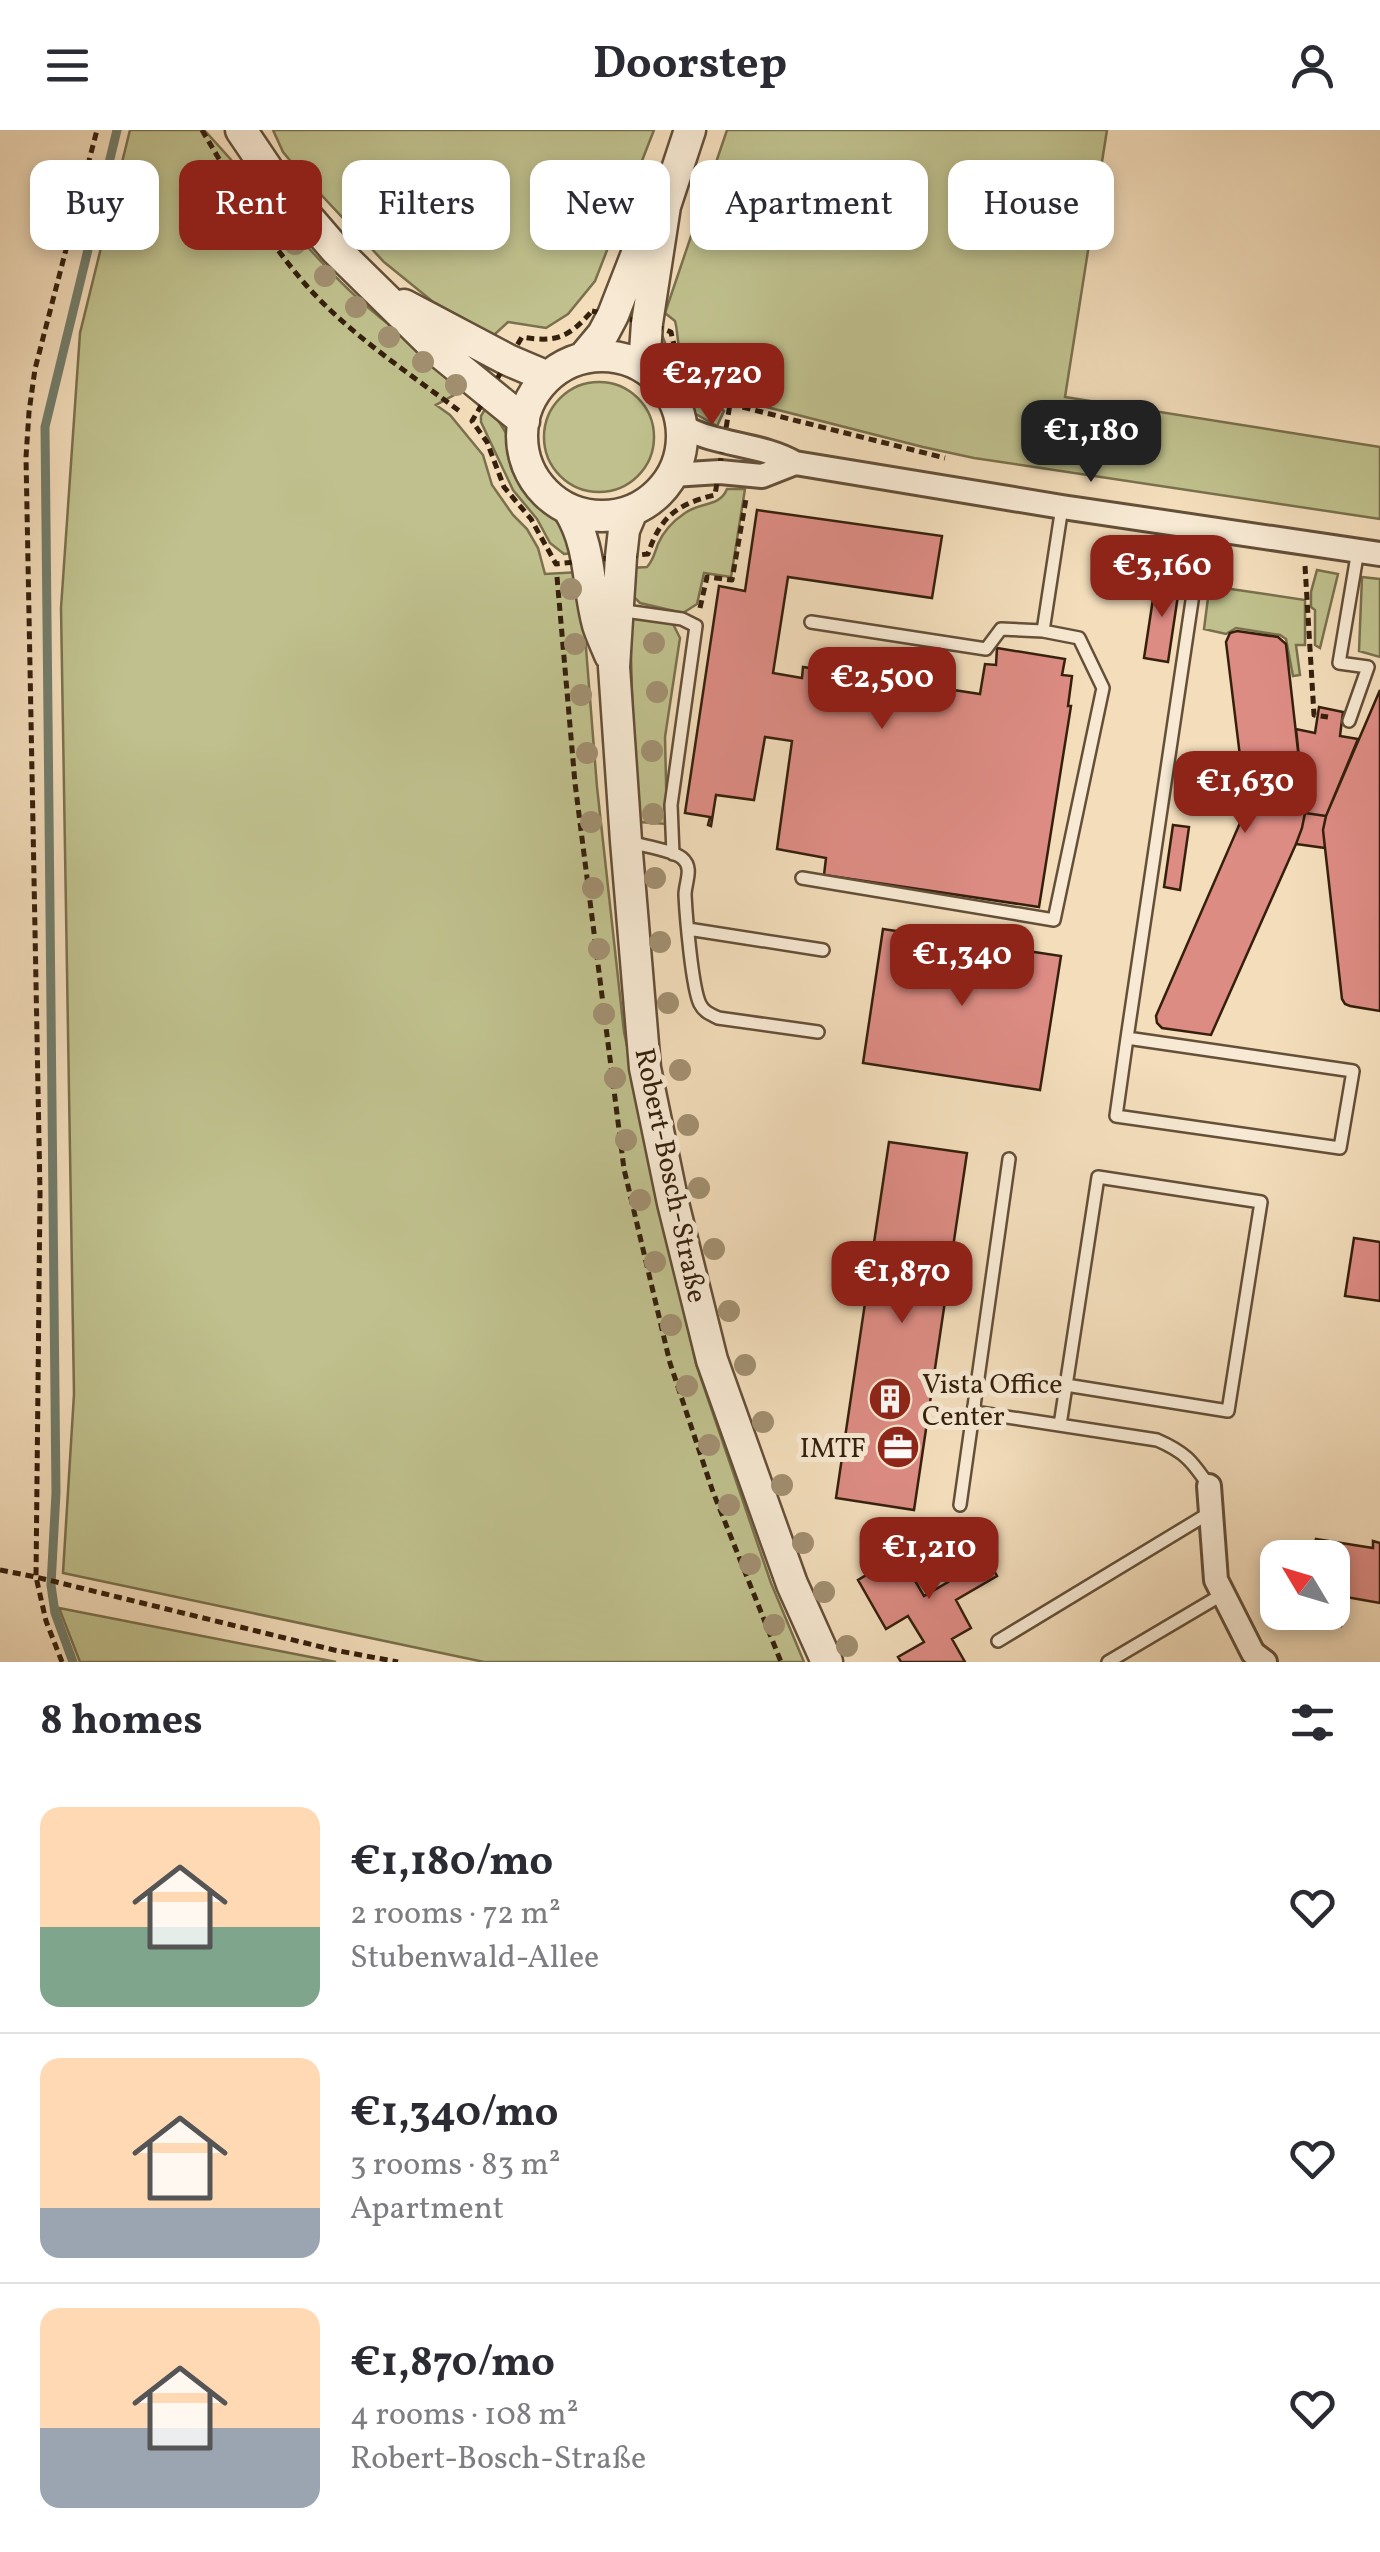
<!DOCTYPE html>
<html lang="en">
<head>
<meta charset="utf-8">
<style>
  :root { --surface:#fff; --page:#f7f7f7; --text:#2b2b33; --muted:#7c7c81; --line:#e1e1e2; --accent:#8f2418 }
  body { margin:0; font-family:Vollkorn,serif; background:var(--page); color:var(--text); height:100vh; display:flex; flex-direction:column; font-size:38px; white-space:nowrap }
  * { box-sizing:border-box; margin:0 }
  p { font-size:32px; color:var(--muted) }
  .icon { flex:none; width:55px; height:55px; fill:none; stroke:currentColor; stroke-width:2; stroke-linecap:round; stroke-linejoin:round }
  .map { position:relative; height:1532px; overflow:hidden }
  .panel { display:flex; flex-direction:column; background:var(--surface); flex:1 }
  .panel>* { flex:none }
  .guide { position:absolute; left:30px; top:30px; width:1320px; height:90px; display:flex; gap:20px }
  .needle { width:65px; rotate:308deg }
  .fabs { position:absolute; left:1260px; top:1410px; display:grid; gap:20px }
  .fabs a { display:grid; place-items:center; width:90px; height:90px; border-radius:20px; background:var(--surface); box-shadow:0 5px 15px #0003; font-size:50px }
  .price { position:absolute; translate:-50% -85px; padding:0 22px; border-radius:20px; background:var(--accent); color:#fff; font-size:32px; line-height:65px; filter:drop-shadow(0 2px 5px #0008) }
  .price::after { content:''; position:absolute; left:50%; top:60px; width:30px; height:22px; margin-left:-15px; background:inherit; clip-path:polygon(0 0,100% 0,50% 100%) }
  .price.selected { background:#222; color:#fff }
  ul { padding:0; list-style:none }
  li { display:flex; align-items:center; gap:30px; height:250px; padding:0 40px }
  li+li { border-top:2px solid var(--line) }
  li span { display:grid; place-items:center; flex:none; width:280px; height:200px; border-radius:20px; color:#555 }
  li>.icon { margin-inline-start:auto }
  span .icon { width:120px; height:120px; fill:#fffc; stroke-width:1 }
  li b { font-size:42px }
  h2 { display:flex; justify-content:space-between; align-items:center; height:120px; padding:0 40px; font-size:42px }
  .pill { padding:0 35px; border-radius:20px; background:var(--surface); box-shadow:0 5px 15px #0003; font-size:35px; line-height:90px }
  .pill.selected { background:var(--accent); color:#fff }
  header { display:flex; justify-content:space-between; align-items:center; height:130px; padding:0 40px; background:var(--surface); font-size:45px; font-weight:700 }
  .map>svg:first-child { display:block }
  .green { fill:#bfc08d; stroke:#7a704d; stroke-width:2.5 }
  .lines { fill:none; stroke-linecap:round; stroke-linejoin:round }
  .stream { stroke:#737e6c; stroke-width:9 }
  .building { fill:#dd8c84; stroke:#35200d; stroke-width:2.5 }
  .service-casing { stroke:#644f38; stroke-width:16 }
  .minor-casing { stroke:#644f38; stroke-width:28 }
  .tertiary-casing { stroke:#644f38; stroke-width:35 }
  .path { stroke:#35200d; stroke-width:5; stroke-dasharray:8 5; stroke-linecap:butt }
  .service { stroke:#f7e9d3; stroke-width:11 }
  .minor { stroke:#f7e9d3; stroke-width:22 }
  .tertiary { stroke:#f7e9d3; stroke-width:30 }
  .tree { fill:#a18f70 }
  .labels { text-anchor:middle; stroke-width:10; stroke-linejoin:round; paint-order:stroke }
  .street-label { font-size:28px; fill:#35200d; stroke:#f7e9d3 }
  .poi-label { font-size:28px; fill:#35200d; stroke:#f7e9d3; text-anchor:start }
</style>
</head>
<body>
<header><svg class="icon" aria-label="menu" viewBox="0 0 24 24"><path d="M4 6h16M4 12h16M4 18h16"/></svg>Doorstep<svg class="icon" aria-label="person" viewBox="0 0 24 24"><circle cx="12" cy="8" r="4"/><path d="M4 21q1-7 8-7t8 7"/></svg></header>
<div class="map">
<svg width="1380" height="1532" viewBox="0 0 1380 1532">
  <rect width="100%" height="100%" fill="#f3ddbb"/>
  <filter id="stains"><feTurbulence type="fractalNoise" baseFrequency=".002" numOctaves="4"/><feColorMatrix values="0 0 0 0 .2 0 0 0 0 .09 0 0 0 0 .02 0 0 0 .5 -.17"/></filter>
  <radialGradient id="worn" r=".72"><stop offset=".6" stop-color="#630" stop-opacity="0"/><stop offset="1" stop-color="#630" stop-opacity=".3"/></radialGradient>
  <path class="green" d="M130,0h74c49,52 92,109 144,159 38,37 84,67 127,99l-17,5 -22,12 14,10 33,40 9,30 21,30 14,14 11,19 7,26 35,-2 17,215 27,245 72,332 75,219 33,79h-320l-421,-89 11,-179 -13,-786 19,-275z
    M273,0h381l-59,151 -27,33 -22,14 -38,-6 -14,13 -62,-34 -48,-39 -86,-92 -15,-18z
    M727,0h380l-42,267 315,50v72l-406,-61 -51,-11 -184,-47c-23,-9 -48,-21 -58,-46 -4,-9 -3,-23 -6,-33l-10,-8z
    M660,200c9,21 12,41 31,57 11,9 25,12 33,24l-7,15 -23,-13 -16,-21 -18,-31 -4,-15z
    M544 307a55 55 0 1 1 110 0a55 55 0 1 1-110 0Z
    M488,274l18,29 2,22 4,15 9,18 35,32 19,33 -11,1 -14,-11 -13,-24 -24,-29 -32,-68v-6z
    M727,359h18l-14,88 -27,-4 -7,31 -14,9 -43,-10 -10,-10 1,-25 16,-1c7,-8 7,-13 11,-23 6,-14 15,-23 27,-31 15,-11 35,-6 42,-24z
    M1317,440l21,4 -18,74 -5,-3v-35l-4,-3v-15z
    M1362,447l18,2v78l-21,-6z
    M1224,458l81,12v45h-9l4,30 -7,1 -7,-37 -6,-4 -44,-7 -10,6 -22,-5 4,-31z
    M630,486l43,8 7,14 -15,99 2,87 -28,-2 -6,-90z
    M59,1478l277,54h-256z"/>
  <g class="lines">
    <path class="stream" d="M73,1532l-18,-49 -4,-28 5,-92 -11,-1066 72,-297"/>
  </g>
  <path class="building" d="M757,380l185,26 -10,62 -144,-21 -15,96 29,5 1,-11 177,27 5,-30 11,1 1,-17 68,11 -3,16 10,1 -4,30h3l-32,201 -215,-32 2,-17 -49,-9 15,-108 -27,-4 -11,63 -38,-5 -5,31 -3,-1 2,-8 -25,-4 34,-227 26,5z
    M1156,449l24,3 -12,80 -24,-4z
    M1237,501l41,6 8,7 19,169 -3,15 -6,16 -85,191 -49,-7 -5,-5 -1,-7 84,-193 5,-26 -19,-155 4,-9z
    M1380,560v321l-30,-5 -5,-2 -3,-5 -19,-169 3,-14z
    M1319,577l24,5 -3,24 18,3 -32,77 -21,-3 -9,-84 19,4z
    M1305,683l21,3 -3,14 2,18 -29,-4 6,-16z
    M1173,695l16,2 -9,63 -16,-3z
    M883,799l178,27 -21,134 -177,-27z
    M889,1012l78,11 -53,357 -78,-12z
    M1354,1108l26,4v59l-35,-5z
    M1316,1409l57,9v-7l7,2v60l-34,-6 -5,29 -61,-10 1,-4h51v-54h-19z
    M977,1410l20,36 -41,24 15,28 -19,11 13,23h-64l-3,-5 26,-15 -16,-26 -22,13 -28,-49 42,-25 24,41 24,-14 -10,-19z"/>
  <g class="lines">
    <g class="service-casing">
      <path id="service" d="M618,480l64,9 14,7 -25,179 2,49
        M811,492l175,27 15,-20 42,2
        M1349,591l19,-54 -29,-4 19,-113
        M630,712c13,4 42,8 52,16 12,10 3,24 3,37 1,20 7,93 15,109 4,8 10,10 18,14l100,14
        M802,748l252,42 49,-232 -24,-50 -36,-7 19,-124
        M688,799l135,21
        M1127,908l226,33 -13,77 -224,-32 11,-78 73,-491 2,-20
        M974,1282l183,28c28,12 35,21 52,46
        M1060,1295l38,-248 163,25 -33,209 -162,-26
        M960,1375l49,-346
        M998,1511l213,-129
        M1108,1532l115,-68"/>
    </g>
    <g class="minor-casing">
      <path id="minor" d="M682,296c35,20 78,17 113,37l267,44 318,47
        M672,345l48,-3 42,4 33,-13
        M1209,1356l7,94 37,73 12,9"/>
    </g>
    <g class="tertiary-casing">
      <path id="tertiary" d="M241,0l31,46 63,73 108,106 81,66
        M404,175l104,55 40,17
        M522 306a80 80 0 1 1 160 0a80 80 0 1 1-160 0Z
        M583,228l20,-24 10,-19 23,-59 20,-35
        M644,237l3,-44 18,-117 25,-76
        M569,380c23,38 18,75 29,115 3,10 8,20 12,30
        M632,381l-8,19 -3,27 -7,110 12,174 19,227 28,135 39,157 80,224 35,78"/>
    </g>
    <path class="path" d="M202,0c31,53 63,108 104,155 44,50 103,88 156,128
      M592,181l55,12 24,9c8,40 24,52 59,72l-15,91c-38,9 -55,22 -67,59l-92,10 -25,-45 -27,-32 -17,-45 -15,-21 50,-84c35,6 47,0 70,-26z
      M730,274l215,54
      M1305,436l9,149 14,2
      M557,447l18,206 49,386 46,194 43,129 68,170
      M700,478l7,-31 25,3 14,-81
      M0,1440l36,7 298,73 64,12
      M62,1532l-16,-41 -10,-44 4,-384 -14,-736 3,-45 6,-43 62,-239"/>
    <use href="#service" class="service"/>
    <use href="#minor" class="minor"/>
    <use href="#tertiary" class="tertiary"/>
  </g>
  <g class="tree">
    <circle cx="295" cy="114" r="11"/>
    <circle cx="325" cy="146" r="11"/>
    <circle cx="356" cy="177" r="11"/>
    <circle cx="389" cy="207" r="11"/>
    <circle cx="423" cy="232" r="11"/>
    <circle cx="456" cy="255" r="11"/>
    <circle cx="571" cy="459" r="11"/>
    <circle cx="654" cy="513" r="11"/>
    <circle cx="575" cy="514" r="11"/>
    <circle cx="657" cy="562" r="11"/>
    <circle cx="581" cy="565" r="11"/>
    <circle cx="652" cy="621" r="11"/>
    <circle cx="587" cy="623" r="11"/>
    <circle cx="653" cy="684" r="11"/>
    <circle cx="591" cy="692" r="11"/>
    <circle cx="655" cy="748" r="11"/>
    <circle cx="593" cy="758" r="11"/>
    <circle cx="660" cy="812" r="11"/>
    <circle cx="599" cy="819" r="11"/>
    <circle cx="668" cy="873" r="11"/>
    <circle cx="604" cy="884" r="11"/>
    <circle cx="680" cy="940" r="11"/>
    <circle cx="615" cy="948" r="11"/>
    <circle cx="688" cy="995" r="11"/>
    <circle cx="626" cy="1010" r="11"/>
    <circle cx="699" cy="1058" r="11"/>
    <circle cx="640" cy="1070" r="11"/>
    <circle cx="714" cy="1119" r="11"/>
    <circle cx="655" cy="1132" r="11"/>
    <circle cx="729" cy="1181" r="11"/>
    <circle cx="671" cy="1195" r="11"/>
    <circle cx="745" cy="1235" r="11"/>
    <circle cx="687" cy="1256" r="11"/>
    <circle cx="763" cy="1292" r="11"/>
    <circle cx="709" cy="1315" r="11"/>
    <circle cx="782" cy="1355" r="11"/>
    <circle cx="729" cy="1375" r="11"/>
    <circle cx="803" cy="1413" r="11"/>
    <circle cx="750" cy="1434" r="11"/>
    <circle cx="824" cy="1462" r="11"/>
    <circle cx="774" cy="1495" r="11"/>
    <circle cx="847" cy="1516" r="11"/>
  </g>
  <defs>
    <g id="building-disc" transform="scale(2.25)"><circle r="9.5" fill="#8f2418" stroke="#f7e9d3"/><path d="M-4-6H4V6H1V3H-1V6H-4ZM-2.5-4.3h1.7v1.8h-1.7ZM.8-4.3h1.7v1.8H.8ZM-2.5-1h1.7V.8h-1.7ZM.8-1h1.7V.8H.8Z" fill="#fff"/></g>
    <g id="office-disc" transform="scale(2.25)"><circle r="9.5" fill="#8f2418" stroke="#f7e9d3"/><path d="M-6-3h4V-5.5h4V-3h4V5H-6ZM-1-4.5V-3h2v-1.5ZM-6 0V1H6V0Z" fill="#fff"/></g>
  </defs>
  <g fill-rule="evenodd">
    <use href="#building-disc" x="890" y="1269"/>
    <use href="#office-disc" x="898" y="1317"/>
  </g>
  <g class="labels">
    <g class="street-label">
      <text transform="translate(672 1045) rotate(78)" y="10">Robert-Bosch-Straße</text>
    </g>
    <g class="poi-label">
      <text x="922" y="1263">Vista Office<tspan x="922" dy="32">Center</tspan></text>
      <text x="866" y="1327" text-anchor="end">IMTF</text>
    </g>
  </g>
  <rect width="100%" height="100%" filter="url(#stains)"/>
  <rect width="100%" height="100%" fill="url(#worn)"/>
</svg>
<div class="fabs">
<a><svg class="needle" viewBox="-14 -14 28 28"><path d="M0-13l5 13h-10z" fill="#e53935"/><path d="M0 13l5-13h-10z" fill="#7c7c81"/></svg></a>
</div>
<b class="price" style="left:712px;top:298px">€2,720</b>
<b class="price selected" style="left:1091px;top:355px">€1,180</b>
<b class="price" style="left:1162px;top:490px">€3,160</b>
<b class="price" style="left:882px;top:602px">€2,500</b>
<b class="price" style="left:1245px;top:706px">€1,630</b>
<b class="price" style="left:962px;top:879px">€1,340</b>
<b class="price" style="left:902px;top:1196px">€1,870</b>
<b class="price" style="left:929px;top:1472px">€1,210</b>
<div class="guide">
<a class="pill">Buy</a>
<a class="pill selected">Rent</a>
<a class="pill">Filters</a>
<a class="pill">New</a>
<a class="pill">Apartment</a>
<a class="pill">House</a>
</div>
</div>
<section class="panel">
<h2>8 homes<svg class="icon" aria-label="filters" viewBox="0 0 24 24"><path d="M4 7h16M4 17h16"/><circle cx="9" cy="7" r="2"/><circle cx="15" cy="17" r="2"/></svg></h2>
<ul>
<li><span style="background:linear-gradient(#ffd9b3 60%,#7fa58c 0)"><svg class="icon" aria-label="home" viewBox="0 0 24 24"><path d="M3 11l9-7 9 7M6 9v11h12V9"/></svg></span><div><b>€1,180/mo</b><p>2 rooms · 72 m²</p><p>Stubenwald-Allee</p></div><svg class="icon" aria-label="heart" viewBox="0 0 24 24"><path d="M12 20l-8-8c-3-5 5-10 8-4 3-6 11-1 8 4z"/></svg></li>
<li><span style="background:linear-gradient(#ffd9b3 75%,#9aa5b1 0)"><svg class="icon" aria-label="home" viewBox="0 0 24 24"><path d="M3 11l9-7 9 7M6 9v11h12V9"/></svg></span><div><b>€1,340/mo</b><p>3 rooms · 83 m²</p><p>Apartment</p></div><svg class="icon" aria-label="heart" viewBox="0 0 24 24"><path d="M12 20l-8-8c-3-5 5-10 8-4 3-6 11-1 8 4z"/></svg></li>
<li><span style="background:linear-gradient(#ffd9b3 60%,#9aa5b1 0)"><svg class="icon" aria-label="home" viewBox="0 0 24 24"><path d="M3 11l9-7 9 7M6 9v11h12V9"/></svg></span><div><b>€1,870/mo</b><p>4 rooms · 108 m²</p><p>Robert-Bosch-Straße</p></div><svg class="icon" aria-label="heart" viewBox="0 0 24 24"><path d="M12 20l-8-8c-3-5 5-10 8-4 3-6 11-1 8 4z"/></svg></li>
</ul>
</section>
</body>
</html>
